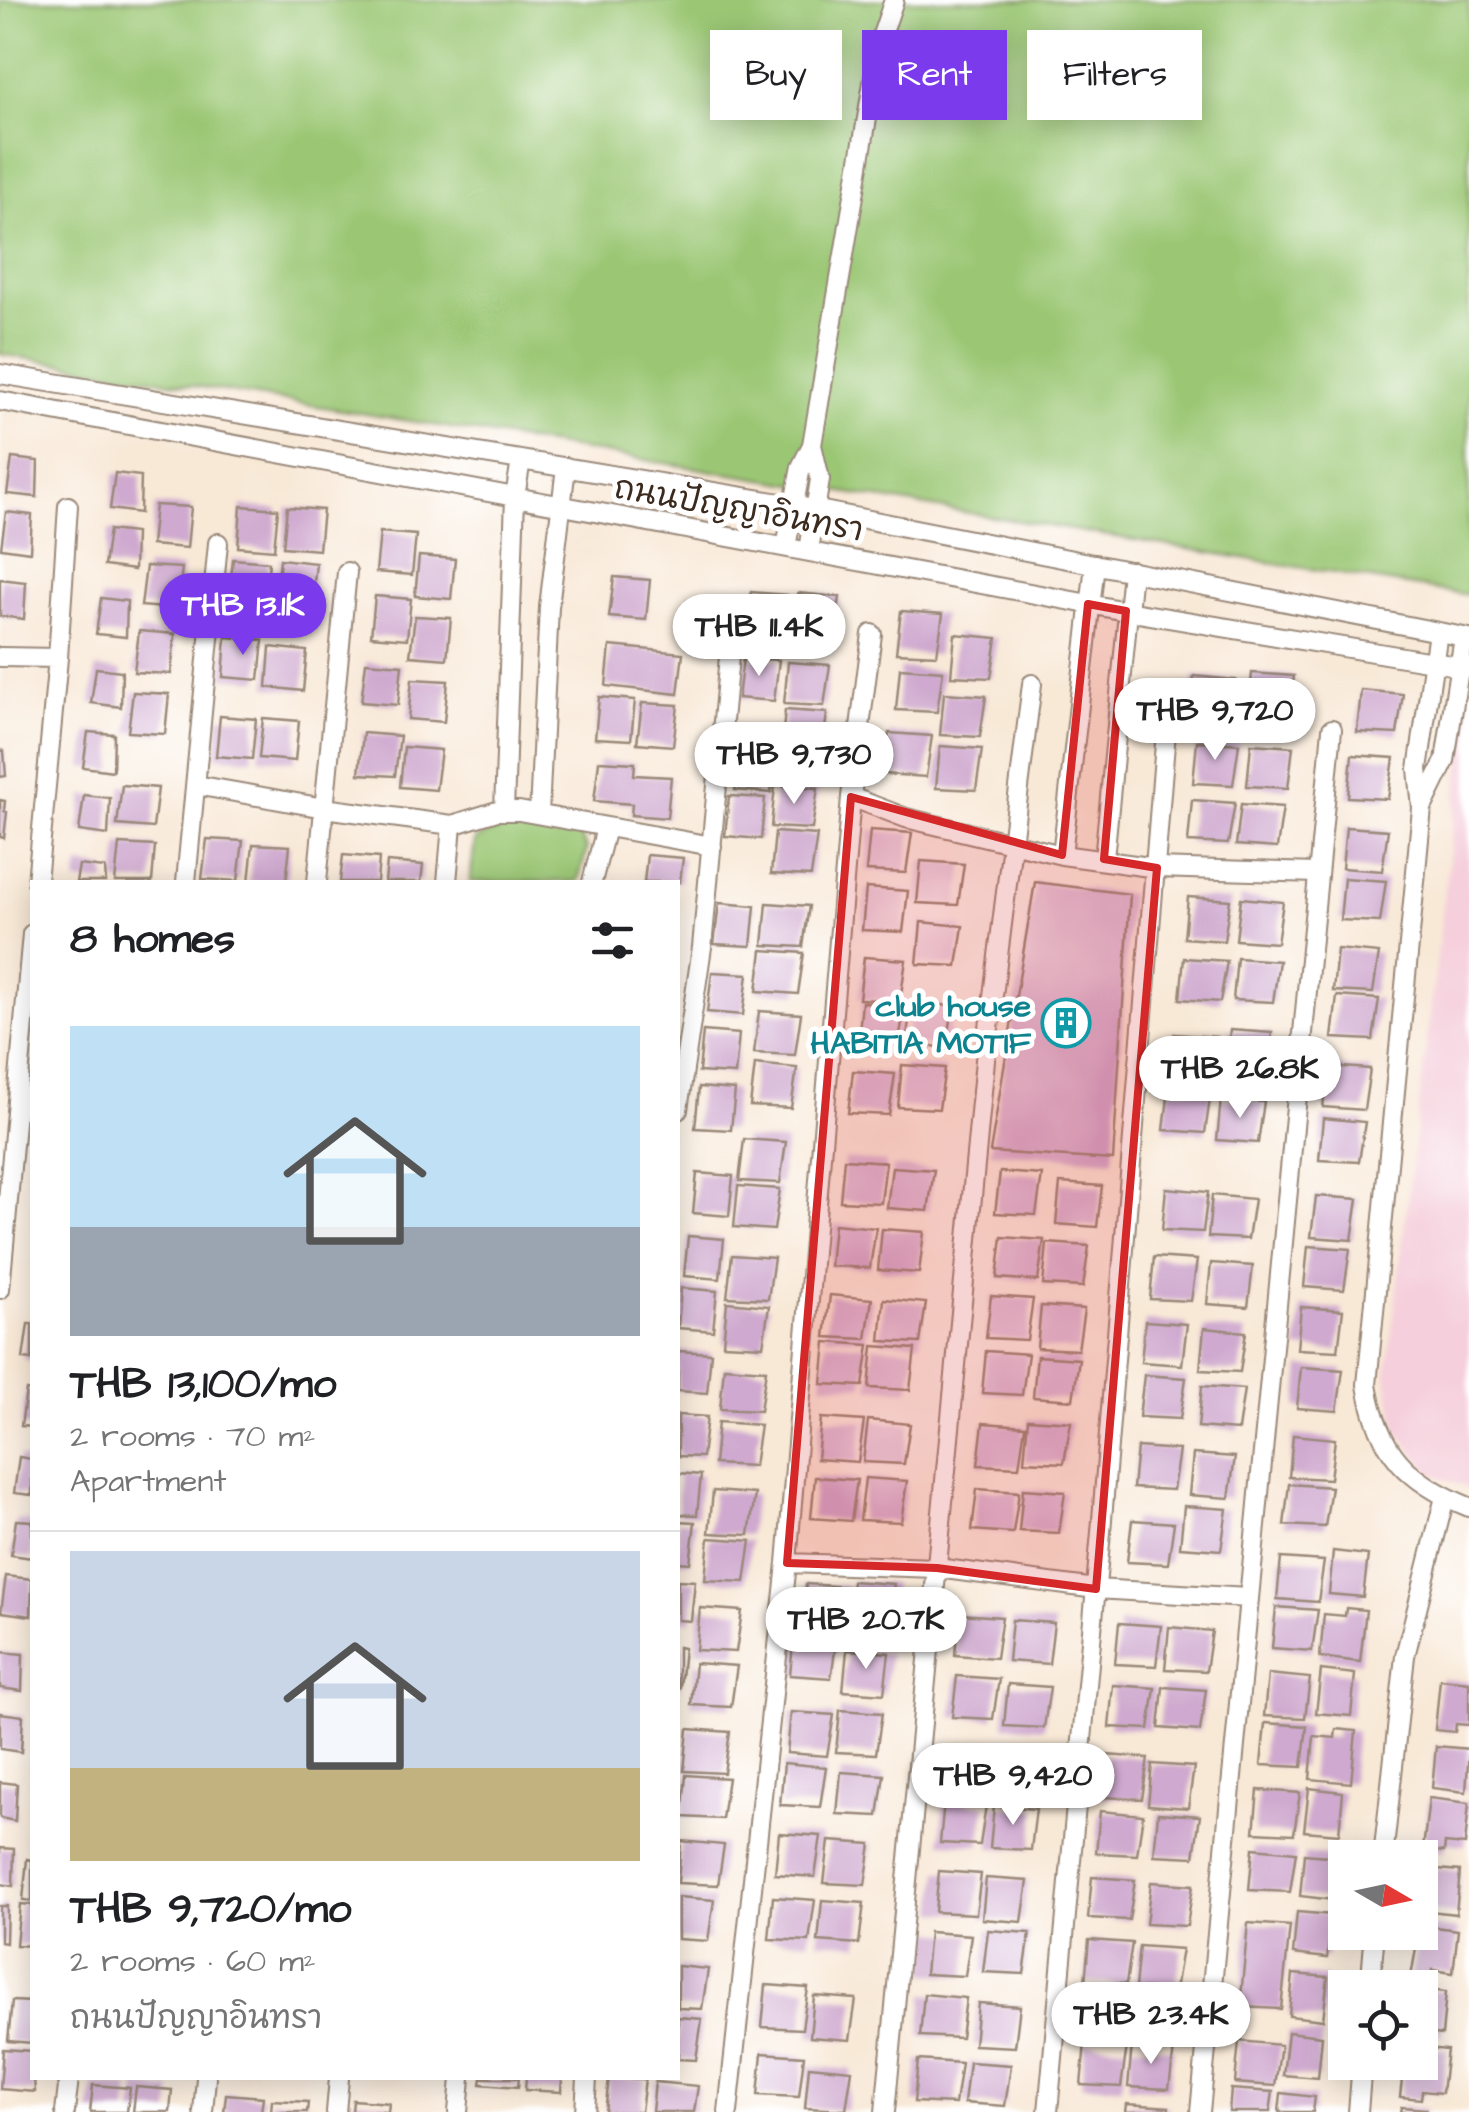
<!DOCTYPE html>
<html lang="en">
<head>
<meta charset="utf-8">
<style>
  :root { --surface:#fff; --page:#f6f6f6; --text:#202124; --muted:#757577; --line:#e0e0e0; --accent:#7c3aed }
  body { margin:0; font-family:"Architects Daughter","Playpen Sans Thai",sans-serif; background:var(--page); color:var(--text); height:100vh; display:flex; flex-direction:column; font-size:38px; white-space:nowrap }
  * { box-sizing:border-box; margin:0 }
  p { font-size:32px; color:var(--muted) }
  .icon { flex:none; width:55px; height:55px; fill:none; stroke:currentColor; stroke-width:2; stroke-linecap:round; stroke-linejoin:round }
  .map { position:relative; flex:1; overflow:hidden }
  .sheet { position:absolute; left:30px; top:880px; width:650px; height:1200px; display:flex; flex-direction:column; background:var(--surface); border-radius:0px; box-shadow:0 5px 25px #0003 }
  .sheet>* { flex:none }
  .hud { position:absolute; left:710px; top:30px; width:608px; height:90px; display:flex; gap:20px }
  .needle { width:65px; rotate:99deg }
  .buttons { position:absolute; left:1328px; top:1840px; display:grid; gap:20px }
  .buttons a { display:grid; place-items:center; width:110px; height:110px; border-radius:0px; background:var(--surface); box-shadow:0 5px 25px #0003; font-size:50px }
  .price { position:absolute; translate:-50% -85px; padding:0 22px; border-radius:35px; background:#fff; color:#222; font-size:32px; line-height:65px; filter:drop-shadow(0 2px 5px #0008) }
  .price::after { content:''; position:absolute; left:50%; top:60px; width:30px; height:22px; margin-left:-15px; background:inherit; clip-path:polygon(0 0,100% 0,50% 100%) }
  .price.on { background:var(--accent); color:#fff }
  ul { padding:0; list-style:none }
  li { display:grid; align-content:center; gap:20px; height:530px; padding:0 40px }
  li+li { border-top:2px solid var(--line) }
  li span { display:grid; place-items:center; height:310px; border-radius:0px; color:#555 }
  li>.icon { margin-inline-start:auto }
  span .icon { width:180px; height:180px; fill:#fffc; stroke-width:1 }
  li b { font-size:42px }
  h2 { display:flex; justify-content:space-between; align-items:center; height:120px; padding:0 40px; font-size:42px }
  .tag { padding:0 35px; border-radius:0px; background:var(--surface); box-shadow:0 5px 25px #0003; font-size:35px; line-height:90px }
  .tag.on { background:var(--accent); color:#fff }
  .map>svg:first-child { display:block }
  .built { fill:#f5cfdb }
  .green { fill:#9bc775; stroke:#6b784a; stroke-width:2.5 }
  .building { fill:#cfa9cf }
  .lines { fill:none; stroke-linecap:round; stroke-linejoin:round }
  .minor-casing { stroke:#9a897a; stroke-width:22 }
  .minor { stroke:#fff; stroke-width:18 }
  .marked { fill:#d62828; fill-opacity:0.2; stroke:#d62828; stroke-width:8; stroke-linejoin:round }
  .labels { text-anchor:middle; stroke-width:10; stroke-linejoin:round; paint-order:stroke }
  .street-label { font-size:32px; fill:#3b2a1e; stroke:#fff }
  .culture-label { font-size:32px; font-weight:bold; fill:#0d838f; stroke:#fff; text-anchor:end }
</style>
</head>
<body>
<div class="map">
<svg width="1469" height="2112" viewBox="0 0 1469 2112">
  <rect width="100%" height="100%" fill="#fff"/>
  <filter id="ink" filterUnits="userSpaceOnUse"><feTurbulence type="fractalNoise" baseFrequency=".01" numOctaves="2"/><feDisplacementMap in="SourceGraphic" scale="20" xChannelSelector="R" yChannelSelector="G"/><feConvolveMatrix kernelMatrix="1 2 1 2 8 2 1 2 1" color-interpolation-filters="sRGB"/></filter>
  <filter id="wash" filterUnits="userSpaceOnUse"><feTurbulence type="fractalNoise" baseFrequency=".0048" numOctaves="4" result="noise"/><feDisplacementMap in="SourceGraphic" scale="40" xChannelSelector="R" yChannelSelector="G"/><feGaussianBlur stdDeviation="2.25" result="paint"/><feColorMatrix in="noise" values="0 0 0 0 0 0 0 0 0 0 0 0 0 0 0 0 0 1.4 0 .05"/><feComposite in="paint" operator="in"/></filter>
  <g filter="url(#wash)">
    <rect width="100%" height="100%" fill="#f8e8d6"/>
    <path class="built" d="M1469,691v798l-39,-16 -32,-41 -12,-53z"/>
    <path class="green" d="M0,0h1469v595l-1469,-241z
      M516,820l63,13 8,16 -9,33h-108l5,-42z"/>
    <g id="blocks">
      <path class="building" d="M12,458l26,3 -1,36 -30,-3z
        M115,473l26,3 -1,37 -30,-4z
        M155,505l36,2 -4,41 -36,-3z
        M241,506l37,3 -4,41 -36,-3z
        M287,507l36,3 -4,40 -36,-3z
        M6,512l26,3 -2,37 -29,-4z
        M109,530l26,3 -1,37 -30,-4z
        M380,532l36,3 -4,40 -36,-3z
        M419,556l36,3 -4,40 -36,-3z
        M233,559l36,3 -4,41 -36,-4z
        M280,559l36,4 -4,40 -36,-3z
        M146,566l36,2 -5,41 -36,-3z
        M614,577l36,3 -4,40 -37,-3z
        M0,579l26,3 -2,37 -24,-3z
        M751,592l36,3 -5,40 -36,-3z
        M798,593l42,4 -6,40 -41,-2z
        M375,596l36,3 -4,40 -36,-3z
        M101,598l26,3 -1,36 -30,-3z
        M901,611l42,3 -6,41 -41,-2z
        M415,616l36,2 -4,41 -37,-3z
        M139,631l36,3 -4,40 -37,-2z
        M955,634l42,4 -6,40 -40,-2z
        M226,637l37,3 -4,40 -36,-3z
        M610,646l73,7 -5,41 -72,-8z
        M270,647l37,4 -4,40 -36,-4z
        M743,658l36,2 -5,41 -36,-3z
        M366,662l36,3 -4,40 -37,-3z
        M788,662l42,3 -6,41 -40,-2z
        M96,668l26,3 -1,36 -30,-4z
        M900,668l43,3 -6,41 -41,-2z
        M1252,673l42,3 -6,41 -40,-2z
        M1194,676l42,4 -5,41 -41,-3z
        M412,679l36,2 -4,41 -36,-3z
        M1361,690l42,4 -6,40 -40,-2z
        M133,692l36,2 -4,40 -37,-2z
        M944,693l42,3 -6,41 -40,-2z
        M599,697l36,3 -4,40 -36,-2z
        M642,703l36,2 -5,41 -36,-3z
        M785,710l42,3 -5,41 -41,-2z
        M220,716l36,3 -4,40 -36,-3z
        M263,718l36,3 -4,40 -36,-3z
        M88,732l26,2 -1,37 -30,-4z
        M363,733l37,3 -5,40 -36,-2z
        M889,733l43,3 -6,41 -41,-3z
        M1197,741l42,3 -6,41 -40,-2z
        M1251,744l42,3 -5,41 -41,-2z
        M940,746l42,3 -6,41 -40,-2z
        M404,747l37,3 -5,40 -36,-3z
        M0,750l4,1 2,25 -6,1z
        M739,750l37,3 -5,40 -36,-3z
        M1352,755l42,3 -6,41 -40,-2z
        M599,761l36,2 -1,12 37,2 -4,41 -36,-3 1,-11 -38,-3z
        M122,785l36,3 -5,40 -36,-3z
        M775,785l43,3 -6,41 -41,-2z
        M84,795l26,3 -2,37 -29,-4z
        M729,796l36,2 -4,41 -36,-3z
        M0,800l5,1 -1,10 3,1 -3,26 -4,-1z
        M1192,800l43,3 -7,41 -40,-2z
        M1241,804l42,3 -6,41 -41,-3z
        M1346,827l42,3 -6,41 -40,-3z
        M870,830l42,3 -6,40 -40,-2z
        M775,832l42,3 -6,41 -40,-2z
        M207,839l36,2 -5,40 -36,-2z
        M119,844l36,2 -3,36h-37z
        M253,844l37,2 -4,36h-37z
        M343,855l36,3 -2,24h-37z
        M647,855l36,3 -3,24h-36z
        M921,861l43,3 -6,41 -41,-2z
        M387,862l36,3 -2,17h-36z
        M79,865l26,3 1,14h-30z
        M1344,878l42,3 -6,41 -40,-2z
        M1035,882l95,12 -17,266 -123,-8z
        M866,888l42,3 -5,41 -41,-2z
        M1188,897l42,3 -6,41 -40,-3z
        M1241,898l42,4 -6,41 -41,-3z
        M719,903l36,3 -4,40 -37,-2z
        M767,903l42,3 -6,41 -40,-2z
        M921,922l42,4 -6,40 -40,-2z
        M1337,949l42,4 -6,40 -40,-2z
        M762,950l42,3 -6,41 -41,-3z
        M864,957l42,3 -6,41 -41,-2z
        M1184,958l43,3 -7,41 -40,-3z
        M1237,958l42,3 -6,41 -40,-2z
        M712,972l36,2 -5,41 -36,-3z
        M1337,996l42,3 -6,41 -41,-2z
        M862,1002l43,3 -7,41 -40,-2z
        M911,1003l42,3 -6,41 -41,-2z
        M759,1011l42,3 -6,41 -41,-2z
        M1230,1030l42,3 -6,41 -41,-2z
        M703,1031l36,3 -4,40 -36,-2z
        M1174,1034l42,3 -6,40 -41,-2z
        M755,1064l42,4 -6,40 -41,-2z
        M902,1065l43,3 -6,41 -41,-2z
        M1328,1066l42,3 -6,41 -41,-3z
        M853,1071l42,3 -6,41 -41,-2z
        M699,1087l36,3 -4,40 -36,-2z
        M1169,1089l42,3 -6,41 -41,-3z
        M1221,1099l43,3 -6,41 -41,-3z
        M1323,1118l42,4 -6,40 -40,-2z
        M744,1139l42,3 -6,41 -41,-2z
        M844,1159l42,3 -5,41 -41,-2z
        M892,1167l42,3 -6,41 -41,-3z
        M1000,1172l42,3 -6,40 -41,-2z
        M697,1173l36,3 -4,40 -36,-3z
        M1060,1183l42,3 -5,41 -41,-3z
        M738,1186l42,3 -6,41 -40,-3z
        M1166,1188l42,4 -5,40 -41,-2z
        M1212,1195l42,4 -6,40 -40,-2z
        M1316,1196l42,3 -6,41 -41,-3z
        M834,1224l42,4 -6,40 -40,-2z
        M882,1229l42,3 -5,41 -41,-3z
        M688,1236l36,3 -4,40 -36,-3z
        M1002,1237l42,3 -6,41 -41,-3z
        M1047,1243l42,3 -6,41 -40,-2z
        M1308,1246l42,3 -6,41 -40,-3z
        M732,1255l42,3 -6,41 -41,-2z
        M1154,1257l43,3 -6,41 -41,-2z
        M1211,1263l42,3 -5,41 -41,-3z
        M681,1288l36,3 -4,40 -35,-3z
        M830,1295l42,4 -6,40 -41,-2z
        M991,1296l42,3 -6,41 -41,-2z
        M884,1299l42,4 -6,40 -40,-2z
        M727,1302l42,4 -6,40 -40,-2z
        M1041,1306l43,3 -6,41 -41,-2z
        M1301,1307l42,3 -5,41 -41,-2z
        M1145,1321l42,3 -5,41 -41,-3z
        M28,1324h4v36l-9,-1z
        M1204,1328l42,4 -6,40 -40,-2z
        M826,1342l43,3 -6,41 -41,-2z
        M873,1346l42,3 -5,41 -41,-2z
        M678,1351l33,2 -4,40 -29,-2z
        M986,1351l42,3 -6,41 -40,-2z
        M1037,1356l42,3 -6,41 -40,-3z
        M724,1367l42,3 -6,41 -40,-2z
        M1301,1367l42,3 -6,41 -40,-3z
        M1144,1375l42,3 -6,41 -41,-2z
        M1202,1386l42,3 -6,41 -40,-3z
        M26,1390l6,1v36l-11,-1z
        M678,1415l29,2 -5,40 -24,-1z
        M821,1418l43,3 -6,41 -41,-3z
        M1028,1419l43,3 -7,41 -40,-2z
        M868,1420l42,4 -6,40 -41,-2z
        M718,1422l42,3 -6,41 -40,-2z
        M983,1423l42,3 -6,41 -41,-2z
        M1293,1435l42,4 -5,40 -41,-2z
        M1137,1447l42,3 -6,40 -40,-2z
        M1193,1454l42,3 -6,41 -40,-3z
        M19,1457l13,2v36l-18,-2z
        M678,1473l23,2 -4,40 -19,-1z
        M815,1477l42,3 -6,41 -40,-3z
        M865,1478l42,3 -6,41 -41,-2z
        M1289,1484l42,3 -6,40 -41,-2z
        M977,1489l42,3 -6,41 -41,-3z
        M1023,1489l42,3 -6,41 -40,-2z
        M713,1491l42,3 -6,41 -40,-2z
        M1184,1506l43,3 -6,41 -41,-3z
        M16,1520l16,1v37l-21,-3z
        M1132,1520l42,3 -6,41 -41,-2z
        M678,1521l17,1 -5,41 -12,-1z
        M709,1538l42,3 -6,41 -40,-2z
        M1333,1551l35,4 -5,42 -34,-3z
        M1281,1558l43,3 -6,41 -41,-3z
        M6,1576l26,3 -1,37 -30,-4z
        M678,1580l17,1 -4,40 -13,-1z
        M852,1581l42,3 -6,41 -40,-2z
        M806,1584l42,3 -6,40 -40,-2z
        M1276,1607l42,3 -6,41 -40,-3z
        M700,1608l42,3 -6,41 -40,-2z
        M1346,1608l20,2 -6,52 -40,-5 4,-43 21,2z
        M959,1614l43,3 -6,41 -41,-3z
        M1012,1620l42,3 -5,41 -41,-3z
        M1119,1623l42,3 -5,40 -41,-2z
        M1169,1627l43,4 -6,40 -41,-2z
        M794,1634l43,3 -6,41 -41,-3z
        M678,1647l6,1 -4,40h-2z
        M847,1650l42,3 -5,41 -41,-3z
        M0,1652l23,2 -1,37 -22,-3z
        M695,1663l42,3 -6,41 -40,-2z
        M1321,1670l34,4 -4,42 -35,-3z
        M1268,1674l42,4 -5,40 -41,-2z
        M957,1676l42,3 -6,40 -41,-2z
        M1440,1679l29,3v43l-13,-1 -1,8 -20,-2z
        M1008,1684l42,3 -6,41 -40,-2z
        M1113,1685l42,3 -6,41 -40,-2z
        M1163,1687l43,3 -6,41 -41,-3z
        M840,1710l42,3 -6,41 -40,-2z
        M791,1712l43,3 -7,41 -40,-3z
        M0,1713l23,3 -2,36 -21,-3z
        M1265,1723l42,3 -5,41 -41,-2z
        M688,1729l42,3 -6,41 -40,-2z
        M1336,1729l20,2 -5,52 -41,-4 4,-43 21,2z
        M945,1746l42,3 -6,41 -41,-2z
        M1436,1746l33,3 -3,43 -34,-4z
        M1002,1748l42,4 -6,41 -40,-3z
        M1106,1755l42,3 -6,41 -40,-2z
        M784,1763l42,4 -6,40 -40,-2z
        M1152,1764l42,3 -6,41 -40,-3z
        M841,1772l43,3 -6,41 -41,-2z
        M686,1775l42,3 -6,41 -40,-2z
        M0,1782l17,2 -2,37 -15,-3z
        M1309,1788l34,4 -4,42 -35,-3z
        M1258,1790l42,3 -6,41 -40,-2z
        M1429,1798l40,5 -4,42 -20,-2 -1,9 -21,-3z
        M944,1801l42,4 -6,40 -40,-2z
        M994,1806l42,3 -5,41 -41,-2z
        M1100,1811l43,4 -6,40 -41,-2z
        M1158,1813l42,3 -6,41 -40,-2z
        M779,1833l42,3 -6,41 -40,-3z
        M681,1841l43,4 -6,40 -40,-2z
        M829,1841l42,3 -6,41 -41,-2z
        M0,1848l14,1 -1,37 -13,-2z
        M1253,1848l43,4 -6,40 -41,-2z
        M1304,1854l34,3 -4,43 -34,-4z
        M27,1859l5,1v41l-9,-1z
        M1426,1868l34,3 -4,43 -35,-4z
        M939,1871l42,3 -5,40 -41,-2z
        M1092,1877l43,3 -6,40 -41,-2z
        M986,1878l42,3 -6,41 -40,-3z
        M1151,1882l42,3 -6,41 -41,-2z
        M678,1897l36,3 -6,41 -30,-2z
        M773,1897l42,3 -6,41 -40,-2z
        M822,1900l42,3 -5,41 -41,-3z
        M20,1904l12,1v41l-16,-1z
        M0,1906h7l-1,37 -6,-1z
        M1297,1912l35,3 -5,43 -34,-4z
        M1248,1923l42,3 -9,83 -41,-2z
        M1420,1925l38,5 -5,43 -20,-3 -1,9 -21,-2z
        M988,1930l42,3 -6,41 -41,-2z
        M929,1932l42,3 -6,41 -40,-2z
        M1089,1940l43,3 -6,41 -41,-2z
        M1139,1946l43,3 -7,41 -40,-2z
        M678,1966l30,3 -6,40 -24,-1z
        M1293,1974l35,3 -5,43 -34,-4z
        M766,1985l42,3 -6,41 -40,-2z
        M1420,1989l26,3 -4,43 -22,-3z
        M924,1994l42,4 -5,40 -41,-2z
        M814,1996l42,3 -6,41 -40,-3z
        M12,2001l20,1v41l-24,-2z
        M978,2003l42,3 -5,41 -41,-2z
        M678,2017l24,2 -6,41 -18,-1z
        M1288,2032l34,4 -4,42 -35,-3z
        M1239,2041l42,4 -6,41 -40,-3z
        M1085,2043l42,3 -6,41 -40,-2z
        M1132,2045l42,3 -5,41 -41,-2z
        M1420,2047l27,3 -5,43 -20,-2 -1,8 -21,-2 4,-35h16z
        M3,2049l29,2 3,41 -35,-3z
        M762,2053l42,3 -5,41 -41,-2z
        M918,2060l43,3 -6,41 -41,-2z
        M969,2062l42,3 -6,41 -41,-3z
        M809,2066l43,4 -6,40 -41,-2z
        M482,2078h37l-1,9 -37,-3z
        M526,2078h36l-1,14 -36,-2z
        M609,2078l36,1 -4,33h-36z
        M655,2082l43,4 -4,26h-42z
        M93,2085l37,3 -3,24h-37z
        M136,2087l36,3 -2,22h-37z
        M1231,2089l42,3 -3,20h-41z
        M1281,2093l34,4 -2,15h-34z
        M226,2094l37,3 -2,15h-37z
        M272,2100l36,2 -1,10h-36z
        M353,2100l36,3 -1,9h-36z
        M1127,2104l42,3 -1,5h-42z
        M1401,2107l25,2v3h-26z"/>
    </g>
  </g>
  <g filter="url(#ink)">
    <use href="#blocks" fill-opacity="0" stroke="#9a897a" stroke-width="2.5"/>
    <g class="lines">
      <g class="minor-casing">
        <path id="minor" d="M0,374l793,131 676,133
          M0,401l1126,210 343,57
          M786,547l15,-80 11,-22 68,-404 14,-41
          M809,551l11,-72 -8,-34
          M1438,632l-20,137 4,39 -55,577c11,66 40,97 102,122
          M0,657l58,1 -21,224
          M58,658l10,-152
          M196,785l128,23 128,17 45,-14h22l193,35
          M851,797l55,21 156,37 95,13 160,5
          M1422,808l23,-47 19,-124
          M504,811l11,-314 6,-37
          M539,814l10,-207 17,-140
          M1062,855l33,-291
          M1104,859l28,-288
          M186,882l32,-339
          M317,882l30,-310
          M447,882l5,-57
          M592,882l14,-54
          M678,1110l24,-163 30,-323
          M0,1289l32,-355
          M787,1563l150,5 159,21 152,9
          M1383,1858l22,-202 40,-159
          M1370,1988l5,-56
          M65,2112l4,-34
          M203,2112l3,-34
          M336,2112l3,-34
          M458,2112l3,-34
          M585,2112l2,-34
          M728,2112l59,-549 64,-766 21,-163
          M885,2112l100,-1052 47,-376
          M1048,2112l53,-580 66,-813
          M1200,2112l132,-1383
          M1358,2112l4,-50"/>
      </g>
      <use href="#minor" class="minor"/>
    </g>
  </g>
  <path class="marked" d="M1088,604l38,7 -22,248 53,9 -61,721 -159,-21 -150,-5 64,-766 211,58z"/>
  <defs>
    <g id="building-ring" transform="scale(2.5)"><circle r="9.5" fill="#fff" stroke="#0f9aa8" stroke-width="1.5"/><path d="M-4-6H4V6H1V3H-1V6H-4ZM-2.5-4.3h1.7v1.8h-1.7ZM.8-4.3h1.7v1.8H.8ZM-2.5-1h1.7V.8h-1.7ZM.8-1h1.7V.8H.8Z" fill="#0f9aa8"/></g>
  </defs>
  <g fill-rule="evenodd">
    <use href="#building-ring" x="1066" y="1023"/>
  </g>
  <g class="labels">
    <g class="street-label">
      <text transform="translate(739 508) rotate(10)" y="11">ถนนปัญญาอินทรา</text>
    </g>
    <g class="culture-label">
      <text x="1031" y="1016">club house<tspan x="1031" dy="37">HABITIA MOTIF</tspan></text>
    </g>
  </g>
</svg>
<div class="buttons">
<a><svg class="needle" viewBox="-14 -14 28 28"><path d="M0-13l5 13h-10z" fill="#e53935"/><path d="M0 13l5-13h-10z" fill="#757577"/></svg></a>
<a><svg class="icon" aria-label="locate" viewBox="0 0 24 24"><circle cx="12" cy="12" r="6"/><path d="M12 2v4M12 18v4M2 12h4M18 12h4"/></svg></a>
</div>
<b class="price on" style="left:243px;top:658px">THB 13.1K</b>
<b class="price" style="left:759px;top:679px">THB 11.4K</b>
<b class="price" style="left:1215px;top:763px">THB 9,720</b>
<b class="price" style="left:794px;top:807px">THB 9,730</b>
<b class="price" style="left:1240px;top:1121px">THB 26.8K</b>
<b class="price" style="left:866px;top:1672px">THB 20.7K</b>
<b class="price" style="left:1013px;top:1828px">THB 9,420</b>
<b class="price" style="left:1151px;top:2067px">THB 23.4K</b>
<div class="hud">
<a class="tag">Buy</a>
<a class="tag on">Rent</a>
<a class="tag">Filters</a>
</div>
<section class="sheet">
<h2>8 homes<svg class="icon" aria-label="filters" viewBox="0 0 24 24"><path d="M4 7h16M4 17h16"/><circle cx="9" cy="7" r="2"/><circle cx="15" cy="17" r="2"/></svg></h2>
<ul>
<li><span style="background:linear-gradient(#bfe0f5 65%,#9aa5b1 0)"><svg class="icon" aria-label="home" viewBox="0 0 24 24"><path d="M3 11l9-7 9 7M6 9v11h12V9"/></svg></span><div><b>THB 13,100/mo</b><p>2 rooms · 70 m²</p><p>Apartment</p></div></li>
<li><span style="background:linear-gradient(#c9d6e8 70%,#c2b280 0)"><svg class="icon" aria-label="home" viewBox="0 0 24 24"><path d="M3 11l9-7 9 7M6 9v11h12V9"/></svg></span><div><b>THB 9,720/mo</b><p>2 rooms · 60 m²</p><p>ถนนปัญญาอินทรา</p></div></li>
</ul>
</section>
</div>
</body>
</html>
